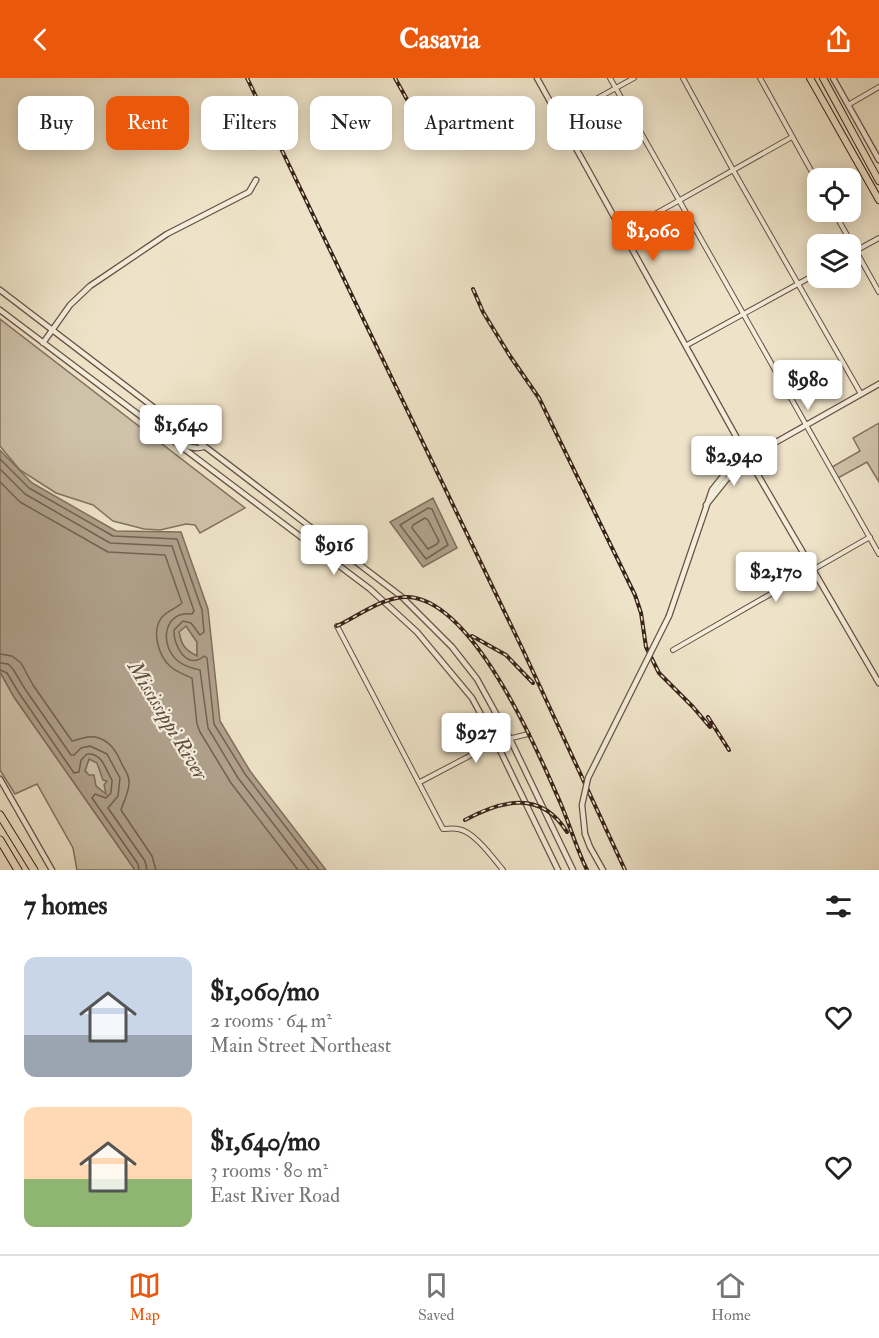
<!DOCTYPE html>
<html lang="en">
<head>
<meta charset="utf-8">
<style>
  :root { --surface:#fff; --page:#f2f2f2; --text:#222; --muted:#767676; --line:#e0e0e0; --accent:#ea580c }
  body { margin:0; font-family:"IM FELL Double Pica",serif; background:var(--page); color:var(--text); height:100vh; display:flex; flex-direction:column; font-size:22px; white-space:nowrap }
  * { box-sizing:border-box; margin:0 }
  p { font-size:20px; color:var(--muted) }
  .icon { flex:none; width:33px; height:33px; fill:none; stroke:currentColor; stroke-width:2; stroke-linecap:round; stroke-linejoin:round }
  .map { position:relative; height:792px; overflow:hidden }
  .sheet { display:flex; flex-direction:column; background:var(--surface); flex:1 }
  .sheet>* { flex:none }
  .banner { position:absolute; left:18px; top:18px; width:843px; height:54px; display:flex; gap:12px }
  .fabs { position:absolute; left:807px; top:90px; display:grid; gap:12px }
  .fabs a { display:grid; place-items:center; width:54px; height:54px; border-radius:12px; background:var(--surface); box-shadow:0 3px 15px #0003; font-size:30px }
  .price { position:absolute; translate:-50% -51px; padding:0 14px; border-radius:6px; background:#fff; color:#222; font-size:20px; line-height:39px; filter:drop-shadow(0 2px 3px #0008) }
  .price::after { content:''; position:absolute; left:50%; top:36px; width:18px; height:14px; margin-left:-9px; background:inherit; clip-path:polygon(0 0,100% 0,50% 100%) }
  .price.active { background:var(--accent); color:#fff }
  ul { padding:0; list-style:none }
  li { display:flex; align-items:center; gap:18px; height:150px; padding:0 24px }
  li span { display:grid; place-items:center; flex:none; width:168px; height:120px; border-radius:12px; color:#555 }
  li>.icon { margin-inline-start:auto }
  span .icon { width:72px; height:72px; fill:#fffc; stroke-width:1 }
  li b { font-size:26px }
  h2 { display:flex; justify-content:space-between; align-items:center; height:72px; padding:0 24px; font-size:26px }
  .chip { padding:0 21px; border-radius:12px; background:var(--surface); box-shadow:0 3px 15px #0003; font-size:21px; line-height:54px }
  .chip.active { background:var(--accent); color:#fff }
  header { display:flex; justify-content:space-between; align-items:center; height:78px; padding:0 24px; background:var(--accent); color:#fff; font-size:27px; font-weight:800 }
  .tabs { display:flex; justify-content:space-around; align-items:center; height:84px; border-top:2px solid var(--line); background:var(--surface); font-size:16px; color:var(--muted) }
  .tabs a { display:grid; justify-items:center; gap:3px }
  .tabs .active { color:var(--accent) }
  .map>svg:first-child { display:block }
  .green { fill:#cfc2aa; stroke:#847260; stroke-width:1.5 }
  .water { fill:#b0a18c; stroke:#806e5d; stroke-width:1.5; fill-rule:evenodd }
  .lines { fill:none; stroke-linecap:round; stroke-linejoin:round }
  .shore { stroke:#746252; stroke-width:1.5 }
  .minor-casing { stroke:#665243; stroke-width:6 }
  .tertiary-casing { stroke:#665243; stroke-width:7 }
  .primary-casing { stroke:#392217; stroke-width:8 }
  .motorway-casing { stroke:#392217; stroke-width:9 }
  .minor { stroke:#f4eddb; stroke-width:4 }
  .tertiary { stroke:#f4eddb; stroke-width:4.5 }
  .primary { stroke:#eee3c8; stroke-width:6 }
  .motorway { stroke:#eee3c8; stroke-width:7 }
  .rail-casing { stroke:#392217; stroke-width:4 }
  .rail { stroke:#f4eddb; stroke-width:1.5; stroke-dasharray:4.5; stroke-linecap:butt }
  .tertiary-bridge-casing { stroke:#665243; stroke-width:7; stroke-linecap:butt }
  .tertiary-bridge { stroke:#f4eddb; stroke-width:4.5 }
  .labels { text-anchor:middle; stroke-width:4.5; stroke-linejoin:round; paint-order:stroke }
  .water-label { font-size:21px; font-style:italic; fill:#634e40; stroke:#f4eddb }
</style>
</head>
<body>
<header><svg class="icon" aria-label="back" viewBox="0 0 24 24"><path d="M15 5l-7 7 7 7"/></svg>Casavia<svg class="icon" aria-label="share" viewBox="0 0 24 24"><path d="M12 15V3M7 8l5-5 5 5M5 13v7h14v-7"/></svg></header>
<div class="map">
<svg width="879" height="792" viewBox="0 0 879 792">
  <rect width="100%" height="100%" fill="#eee3c8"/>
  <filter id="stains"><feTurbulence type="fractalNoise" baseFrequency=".00333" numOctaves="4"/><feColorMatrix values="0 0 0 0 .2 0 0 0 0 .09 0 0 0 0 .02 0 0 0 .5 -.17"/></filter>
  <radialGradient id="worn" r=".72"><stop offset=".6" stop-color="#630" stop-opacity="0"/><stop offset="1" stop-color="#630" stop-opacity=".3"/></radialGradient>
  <path class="green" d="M0,241l245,189 -45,25 -5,-8 -9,-1 -26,6 -16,-1 -31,-8 -20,-16 -37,-12 -36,-23 -20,-24z
    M879,345v59l-12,-20 -29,16 -6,-11 28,-16 -7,-13z
    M186,548l11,16v14c-12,-6 -16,-11 -18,-25z
    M0,594l14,25 121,173h-58l-4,-22 -36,-64 -22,10 -15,-24z
    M89,681l9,4 5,17 4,1 -1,14 -10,-9 -11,-16z"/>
  <path class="water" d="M0,372l32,33 84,48 65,1 27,77 12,112 30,50 76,99h-191l-121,-173 -14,-25zM186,548l11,16v14c-12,-6 -16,-11 -18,-24zM89,681l8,4 6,17 4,1 -3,4 2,9 -10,-8 -2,-11h-5l-4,-4z
    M433,420l24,50 -34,19 -33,-45z"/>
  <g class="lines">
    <path class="shore" d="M0,381l29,29 84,48 64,3 25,71 2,22 -4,3 -9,-12 -8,-2 -9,9c-1,15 13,41 30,26l3,2 7,66 31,50 74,96
      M0,391l25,25 85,49 62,3 22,65 -2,3c-29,-4 -33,32 -14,47 7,6 15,7 22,9l8,58 30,50 71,92
      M0,404l20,20 88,50 57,3 17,48c-6,6 -17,8 -22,17 -8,14 -1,37 11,47 6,5 14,8 21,11l5,46 3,8 31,51 67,87
      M428,430l4,1 16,36 -22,14 -26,-34z
      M425,440l3,2 11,21 -2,3 -9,5 -16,-21 1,-3z
      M0,576l12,2 9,7 12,22 39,56c8,-1 14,-6 23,-4 14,3 20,12 26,25 3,8 9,12 8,22 -1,10 -5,17 -8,26l31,46 4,14
      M0,585l8,1 5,5 12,20 46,66h3l7,-7 9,-2 17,8 13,24 -2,18 -10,12 37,53 2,9
      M0,592l7,3 12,20 55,80 5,-1 2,-12 6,-6c16,-1 18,15 25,26l-1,13 -5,5 -11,-4 -3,4 46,66 1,6"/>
    <g class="minor-casing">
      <path id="minor" d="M610,0l269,476
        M683,0l50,92 128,224
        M760,0l58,105
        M848,27l31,-18
        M560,41l74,-41
        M834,134l45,80
        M623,154l169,-95
        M850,176l29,-16
        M687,267l131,-72
        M337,548l106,203c5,0 10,-1 15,0 16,2 35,29 45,41
        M673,572l197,-113
        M420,704l76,-40 32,-8"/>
    </g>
    <g class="tertiary-casing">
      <path id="tertiary" d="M537,0l211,380 131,225
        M833,0l46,82
        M0,212l402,307 50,50 25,32 33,60 63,131
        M0,232l370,279 47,43 55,66 24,44 62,128
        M43,265l27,-38 20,-19 77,-52 82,-42 7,-12
        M164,355c14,3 22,19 39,14
        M706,427l20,-25 22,-22 131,-74
        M669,538l43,-126 19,-24 8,-7 9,-1
        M0,701l52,91
        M585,756l5,13 13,23"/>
    </g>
    <g class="primary-casing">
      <path id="primary" d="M810,0l69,122
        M823,0l56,103"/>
    </g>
    <g class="motorway-casing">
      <path id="motorway" d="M0,737l34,55
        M0,762l18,30"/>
    </g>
    <use href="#minor" class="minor"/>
    <use href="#tertiary" class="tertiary"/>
    <use href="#primary" class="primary"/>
    <use href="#motorway" class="motorway"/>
    <g class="rail-casing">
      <path id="rail" d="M247,0l275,570 103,222
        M395,0l34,61
        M473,211l10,23 27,44 29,42 96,197 6,18 5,34 13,26 34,34 17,20
        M337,548c21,-10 47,-30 71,-29 65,3 129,152 152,205 10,23 16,46 27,68
        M472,558l34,19 27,28
        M708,639l21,33
        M465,742c37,-20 76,-30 102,12"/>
    </g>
    <use href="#rail" class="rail"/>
    <g class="tertiary-bridge-casing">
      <path id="tertiary-bridge" d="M585,756l-3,-29 6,-27 81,-162"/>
    </g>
    <use href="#tertiary-bridge" class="tertiary-bridge"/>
  </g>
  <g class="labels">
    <g class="water-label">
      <text transform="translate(168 642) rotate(59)" y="7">Mississippi River</text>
    </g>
  </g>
  <rect width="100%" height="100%" filter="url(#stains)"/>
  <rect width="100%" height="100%" fill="url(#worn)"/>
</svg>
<div class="fabs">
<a><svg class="icon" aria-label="locate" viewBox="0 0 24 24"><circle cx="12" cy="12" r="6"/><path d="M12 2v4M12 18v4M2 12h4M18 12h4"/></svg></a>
<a><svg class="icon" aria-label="layers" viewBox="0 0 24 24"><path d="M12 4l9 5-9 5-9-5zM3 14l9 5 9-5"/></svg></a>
</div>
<b class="price active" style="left:653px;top:184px">$1,060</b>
<b class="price" style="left:808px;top:333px">$980</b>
<b class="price" style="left:181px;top:378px">$1,640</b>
<b class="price" style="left:734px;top:409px">$2,940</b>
<b class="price" style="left:334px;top:498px">$916</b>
<b class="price" style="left:776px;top:525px">$2,170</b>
<b class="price" style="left:476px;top:686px">$927</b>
<div class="banner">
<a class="chip">Buy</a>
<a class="chip active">Rent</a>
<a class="chip">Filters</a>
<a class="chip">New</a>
<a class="chip">Apartment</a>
<a class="chip">House</a>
</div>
</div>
<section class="sheet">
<h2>7 homes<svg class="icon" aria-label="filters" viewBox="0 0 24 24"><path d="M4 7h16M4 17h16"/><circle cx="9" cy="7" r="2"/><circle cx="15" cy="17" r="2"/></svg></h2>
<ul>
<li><span style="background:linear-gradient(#c9d6e8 65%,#9aa5b1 0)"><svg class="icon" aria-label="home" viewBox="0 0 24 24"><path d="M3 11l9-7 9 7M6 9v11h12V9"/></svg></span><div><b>$1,060/mo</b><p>2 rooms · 64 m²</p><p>Main Street Northeast</p></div><svg class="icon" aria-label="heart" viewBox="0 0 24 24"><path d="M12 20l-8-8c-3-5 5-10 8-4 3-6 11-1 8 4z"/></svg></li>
<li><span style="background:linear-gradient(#ffd9b3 60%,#8fb573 0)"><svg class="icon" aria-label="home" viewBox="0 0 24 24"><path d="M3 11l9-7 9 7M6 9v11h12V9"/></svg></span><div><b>$1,640/mo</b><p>3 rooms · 80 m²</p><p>East River Road</p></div><svg class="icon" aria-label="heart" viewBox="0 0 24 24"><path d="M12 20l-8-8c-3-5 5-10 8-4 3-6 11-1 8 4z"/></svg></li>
</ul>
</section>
<nav class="tabs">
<a class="active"><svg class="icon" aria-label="map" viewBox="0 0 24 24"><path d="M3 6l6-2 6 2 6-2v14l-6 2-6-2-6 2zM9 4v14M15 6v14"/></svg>Map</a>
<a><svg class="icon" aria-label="saved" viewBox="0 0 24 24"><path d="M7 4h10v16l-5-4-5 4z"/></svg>Saved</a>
<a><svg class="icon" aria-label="home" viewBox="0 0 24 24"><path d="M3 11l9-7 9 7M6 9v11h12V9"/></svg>Home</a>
</nav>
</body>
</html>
